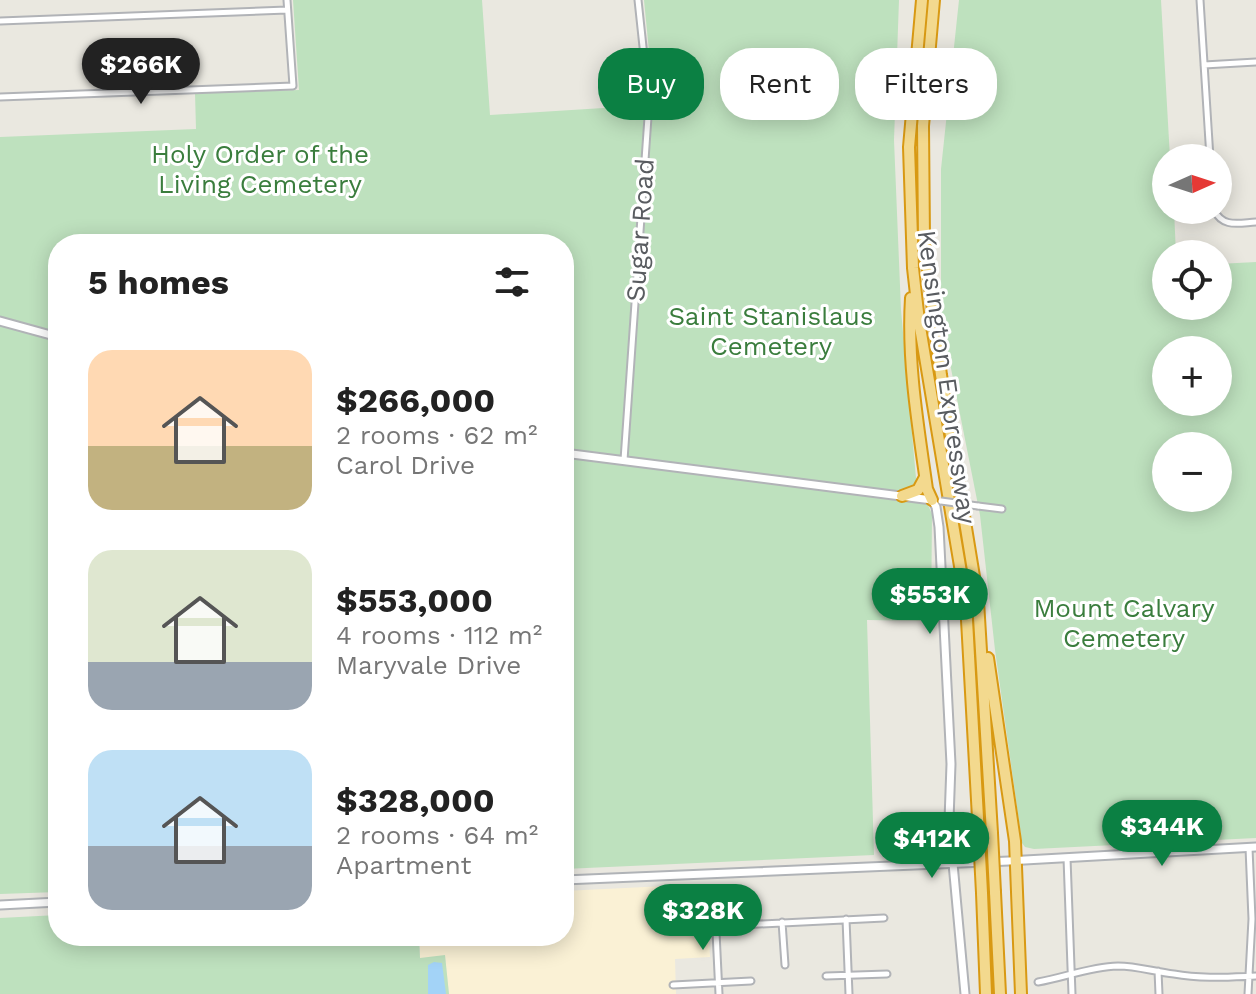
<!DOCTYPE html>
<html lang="en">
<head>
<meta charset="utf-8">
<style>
  :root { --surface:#fff; --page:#f2f2f2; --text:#222; --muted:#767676; --accent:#0b8043 }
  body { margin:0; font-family:"Work Sans",sans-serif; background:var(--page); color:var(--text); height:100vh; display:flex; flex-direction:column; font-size:30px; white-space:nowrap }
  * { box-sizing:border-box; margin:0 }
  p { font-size:26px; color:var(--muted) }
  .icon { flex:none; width:44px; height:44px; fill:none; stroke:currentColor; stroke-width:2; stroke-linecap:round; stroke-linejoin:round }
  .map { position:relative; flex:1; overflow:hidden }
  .side { position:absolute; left:48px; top:234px; width:526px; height:712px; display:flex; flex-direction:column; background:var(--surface); border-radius:32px; box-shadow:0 4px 20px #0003 }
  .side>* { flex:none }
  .banner { position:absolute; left:598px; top:48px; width:538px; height:72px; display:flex; gap:16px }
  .needle { width:52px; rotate:87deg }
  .fabs { position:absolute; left:1152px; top:144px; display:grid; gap:16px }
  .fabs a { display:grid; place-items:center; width:80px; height:80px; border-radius:50%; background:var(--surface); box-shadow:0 4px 20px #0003; font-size:40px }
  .price { position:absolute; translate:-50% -68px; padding:0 18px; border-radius:28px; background:var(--accent); color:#fff; font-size:26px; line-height:52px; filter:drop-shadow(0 2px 4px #0008) }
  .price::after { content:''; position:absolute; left:50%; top:48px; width:24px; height:18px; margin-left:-12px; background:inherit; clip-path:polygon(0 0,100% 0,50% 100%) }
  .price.on { background:#222; color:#fff }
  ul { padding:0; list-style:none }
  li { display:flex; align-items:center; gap:24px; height:200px; padding:0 40px }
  li span { display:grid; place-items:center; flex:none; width:224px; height:160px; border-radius:24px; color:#555 }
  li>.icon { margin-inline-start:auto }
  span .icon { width:96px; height:96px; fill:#fffc; stroke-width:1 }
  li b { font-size:34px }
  h2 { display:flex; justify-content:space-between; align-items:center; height:96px; padding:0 40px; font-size:34px }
  .tag { padding:0 28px; border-radius:32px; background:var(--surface); box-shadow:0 4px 20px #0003; font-size:28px; line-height:72px }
  .tag.on { background:var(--accent); color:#fff }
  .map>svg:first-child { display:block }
  .commercial { fill:#faf1d5 }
  .green { fill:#bee1be; fill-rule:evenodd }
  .water { fill:#a3d3f7 }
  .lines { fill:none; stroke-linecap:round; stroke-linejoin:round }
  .minor-casing { stroke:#b1b3b7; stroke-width:9 }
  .tertiary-casing { stroke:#b1b3b7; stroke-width:11 }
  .secondary-casing { stroke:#b0b3b7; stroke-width:11 }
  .motorway-casing { stroke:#d89913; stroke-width:14 }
  .minor { stroke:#fff; stroke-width:5 }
  .tertiary { stroke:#fff; stroke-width:7 }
  .secondary { stroke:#fff; stroke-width:7 }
  .motorway { stroke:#f3d98e; stroke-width:10 }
  .minor-bridge-casing { stroke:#b1b3b7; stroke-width:9; stroke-linecap:butt }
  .motorway-bridge-casing { stroke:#d89913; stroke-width:14; stroke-linecap:butt }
  .minor-bridge { stroke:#fff; stroke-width:5 }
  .motorway-bridge { stroke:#f3d98e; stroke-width:10 }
  .labels { text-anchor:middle; stroke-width:6; stroke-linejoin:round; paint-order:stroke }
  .park-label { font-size:26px; fill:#3a7d3d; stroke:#fff }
  .street-label { font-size:26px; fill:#595c60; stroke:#fff }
</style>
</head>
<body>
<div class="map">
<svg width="1256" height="994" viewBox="0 0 1256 994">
  <rect width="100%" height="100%" fill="#eae8e0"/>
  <path class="commercial" d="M706,884l4,73 -35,2 1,35h-227l-4,-38 -25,3 -1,-23h145v-45z"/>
  <path class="green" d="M293,0h189l8,115 145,-9 19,-4 -10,-102h255l-5,140 7,170 15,168 16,36 -1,107 -64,-1 7,235 -310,14v-625h-506v648l-58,2v-757l196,-8 -1,-36 104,-3z
    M959,0h202l9,158h-4v52h8l2,44h-10v52h52v-42l38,-2v576l-222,11 -9,-2 -3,-4 -27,-193 -15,-135 -39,-197v-149zM1166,350h52v52h-52zM1166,446h52v52h-52z
    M58,915v21h361l1,22 25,-3 4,39h-449v-76z"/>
  <path class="water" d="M434,962l8,1 4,31h-18v-29z"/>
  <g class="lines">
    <g class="minor-casing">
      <path id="minor" d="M1200,0l10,158
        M0,21l287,-11
        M1204,65l52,-3
        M0,97l293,-11 -6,-86
        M1214,210c9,18 24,13 42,12
        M624,460l25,-357 -11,-103
        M978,506l24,3
        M1067,858l5,136
        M846,919l3,75
        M782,922l3,43
        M1158,971l1,23
        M826,976l61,-2
        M1038,982c28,-5 51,-15 80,-16 19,0 37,6 56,8 27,5 55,3 82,2
        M673,985l78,-4
        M719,994l-3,-62 3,-6 165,-8
        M1248,994l4,-75 -3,-71"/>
    </g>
    <g class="tertiary-casing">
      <path id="tertiary" d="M0,321l58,16
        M564,453l368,47 4,7 3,20 12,237 -2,56 16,174"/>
    </g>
    <g class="secondary-casing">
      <path id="secondary" d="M564,880l445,-19 247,-14
        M0,905l58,-3"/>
    </g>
    <g class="motorway-casing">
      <path id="motorway" d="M922,0l-13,147 4,121 6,53 47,281 13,234
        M934,0l-11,126 1,113 17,136 37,226 14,232
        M911,298c-4,63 7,128 16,191l5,11
        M902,496l16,-6 7,-13
        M988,658l27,183 6,153
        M995,892l5,102
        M982,893l4,101"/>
    </g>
    <use href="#minor" class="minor"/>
    <use href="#tertiary" class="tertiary"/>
    <use href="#secondary" class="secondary"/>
    <use href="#motorway" class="motorway"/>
    <g class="minor-bridge-casing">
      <path id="minor-bridge" d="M941,501l37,5"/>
    </g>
    <g class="motorway-bridge-casing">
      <path id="motorway-bridge" d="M992,833l3,59
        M979,836l3,57"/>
    </g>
    <use href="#minor-bridge" class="minor-bridge"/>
    <use href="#motorway-bridge" class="motorway-bridge"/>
  </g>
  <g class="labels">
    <g class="park-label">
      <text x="260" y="163">Holy Order of the<tspan x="260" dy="30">Living Cemetery</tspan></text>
      <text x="771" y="325">Saint Stanislaus<tspan x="771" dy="30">Cemetery</tspan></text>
      <text x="1124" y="617">Mount Calvary<tspan x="1124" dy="30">Cemetery</tspan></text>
    </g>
    <g class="street-label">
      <text transform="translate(640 230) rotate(-86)" y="9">Sugar Road</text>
      <text transform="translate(947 377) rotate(82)" y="9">Kensington Expressway</text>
    </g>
  </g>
</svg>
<div class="fabs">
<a><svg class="needle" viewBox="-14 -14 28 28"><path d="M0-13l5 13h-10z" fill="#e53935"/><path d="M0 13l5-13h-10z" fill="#767676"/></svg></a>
<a><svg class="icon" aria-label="locate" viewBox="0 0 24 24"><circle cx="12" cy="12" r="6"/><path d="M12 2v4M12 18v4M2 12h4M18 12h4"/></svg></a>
<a>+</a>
<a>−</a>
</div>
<b class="price on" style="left:141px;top:106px">$266K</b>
<b class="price" style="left:930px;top:636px">$553K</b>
<b class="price" style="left:1162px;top:868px">$344K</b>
<b class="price" style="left:932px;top:880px">$412K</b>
<b class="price" style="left:703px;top:952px">$328K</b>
<div class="banner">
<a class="tag on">Buy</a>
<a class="tag">Rent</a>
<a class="tag">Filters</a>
</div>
<section class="side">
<h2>5 homes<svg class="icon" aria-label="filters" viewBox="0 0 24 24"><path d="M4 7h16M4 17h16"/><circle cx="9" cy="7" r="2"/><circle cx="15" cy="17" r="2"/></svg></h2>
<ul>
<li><span style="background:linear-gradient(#ffd9b3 60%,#c2b280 0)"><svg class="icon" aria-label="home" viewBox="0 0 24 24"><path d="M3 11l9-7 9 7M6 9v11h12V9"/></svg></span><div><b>$266,000</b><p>2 rooms · 62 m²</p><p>Carol Drive</p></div></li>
<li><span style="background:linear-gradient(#dfe7d0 70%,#9aa5b1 0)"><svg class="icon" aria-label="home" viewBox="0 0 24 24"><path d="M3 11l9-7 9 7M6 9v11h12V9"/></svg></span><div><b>$553,000</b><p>4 rooms · 112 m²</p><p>Maryvale Drive</p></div></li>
<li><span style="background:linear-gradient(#bfe0f5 60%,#9aa5b1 0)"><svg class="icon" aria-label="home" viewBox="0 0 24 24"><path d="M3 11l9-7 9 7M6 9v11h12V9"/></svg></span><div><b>$328,000</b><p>2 rooms · 64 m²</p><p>Apartment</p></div></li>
</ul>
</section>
</div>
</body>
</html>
